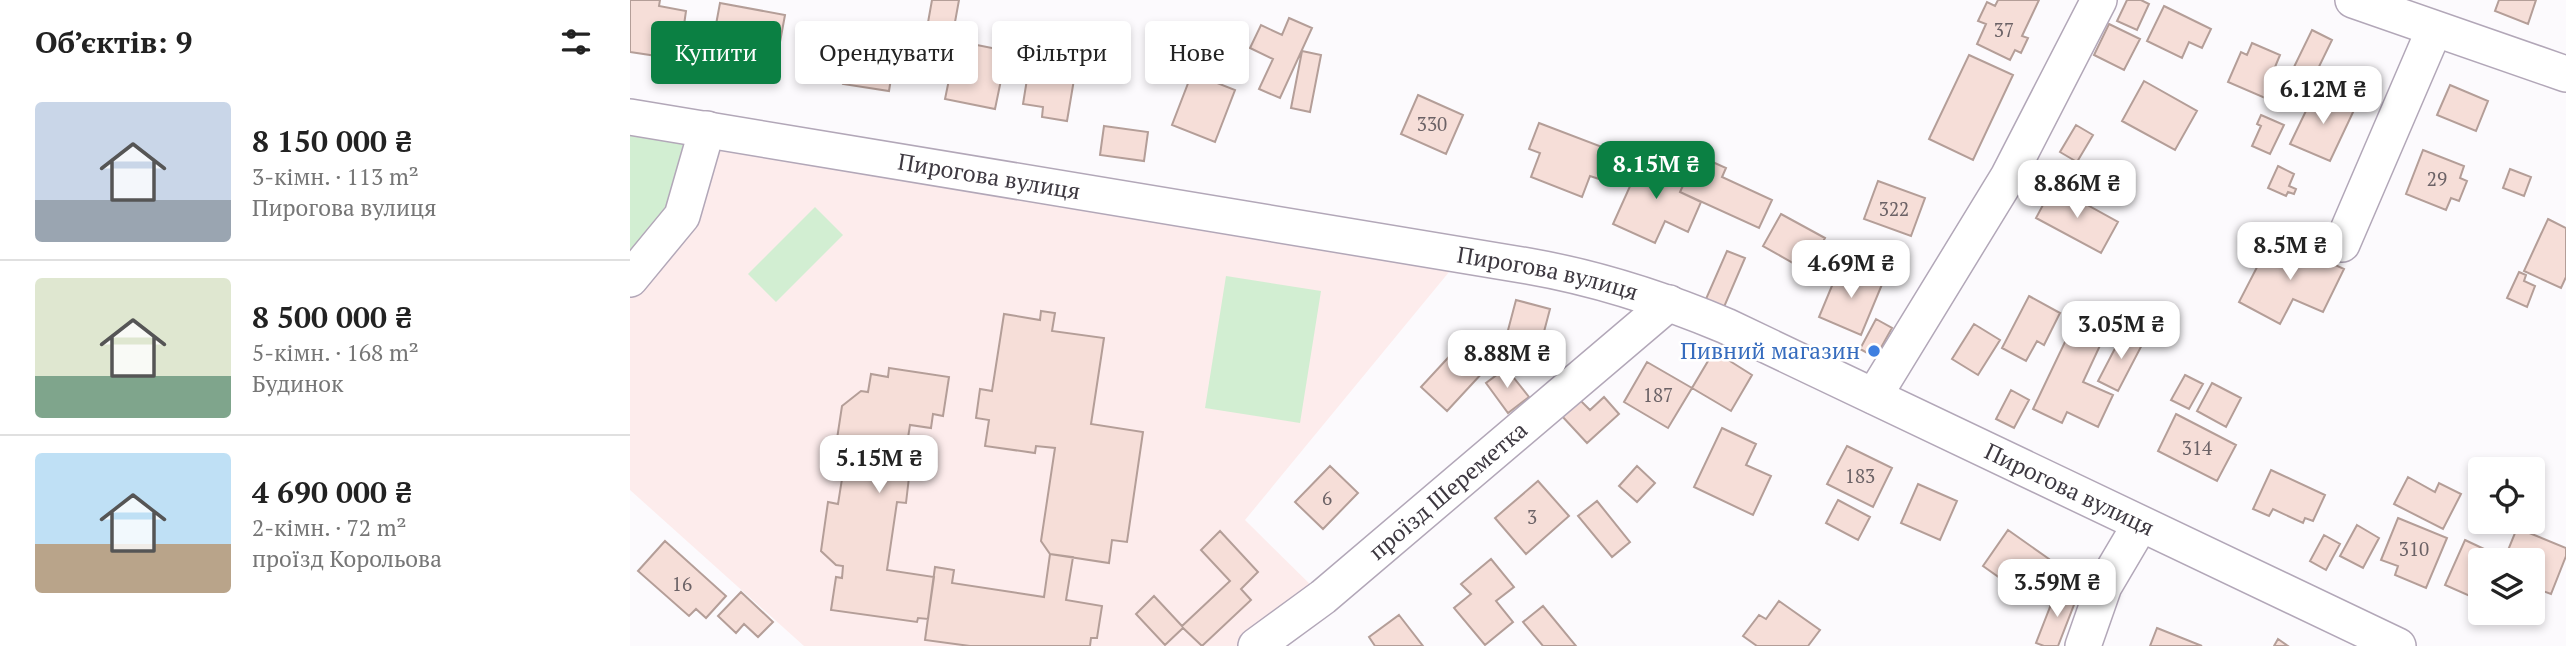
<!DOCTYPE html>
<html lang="uk">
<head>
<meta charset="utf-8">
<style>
  :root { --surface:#fff; --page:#f6f6f6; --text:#222; --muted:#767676; --line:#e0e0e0; --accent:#0b8043 }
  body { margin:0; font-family:"PT Serif",serif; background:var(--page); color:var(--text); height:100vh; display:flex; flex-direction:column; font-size:26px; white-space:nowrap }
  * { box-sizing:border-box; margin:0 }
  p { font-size:23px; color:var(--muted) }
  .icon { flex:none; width:38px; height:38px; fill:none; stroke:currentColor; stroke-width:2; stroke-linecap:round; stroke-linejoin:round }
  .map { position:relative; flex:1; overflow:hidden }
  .drawer { display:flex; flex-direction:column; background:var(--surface); width:630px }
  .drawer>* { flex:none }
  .guide { position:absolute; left:21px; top:21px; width:665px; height:63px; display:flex; gap:14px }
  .fabs { position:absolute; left:1838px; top:457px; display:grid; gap:14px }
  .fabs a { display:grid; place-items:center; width:77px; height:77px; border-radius:7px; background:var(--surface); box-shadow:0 4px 10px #0003; font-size:35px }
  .price { position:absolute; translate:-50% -60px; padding:0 16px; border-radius:14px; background:#fff; color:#222; font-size:23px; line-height:46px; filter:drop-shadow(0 2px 4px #0008) }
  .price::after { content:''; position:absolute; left:50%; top:42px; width:21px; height:16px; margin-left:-10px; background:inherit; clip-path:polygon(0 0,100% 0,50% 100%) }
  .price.selected { background:var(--accent); color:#fff }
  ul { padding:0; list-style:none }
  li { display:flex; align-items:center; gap:21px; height:175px; padding:0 35px }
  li+li { border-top:2px solid var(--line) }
  li span { display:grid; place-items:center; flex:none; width:196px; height:140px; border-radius:7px; color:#555 }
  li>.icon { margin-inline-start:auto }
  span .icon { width:84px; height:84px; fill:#fffc; stroke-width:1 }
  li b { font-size:30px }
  h2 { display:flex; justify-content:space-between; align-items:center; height:84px; padding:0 35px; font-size:30px }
  .pill { padding:0 24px; border-radius:7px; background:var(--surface); box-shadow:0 4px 10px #0003; font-size:24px; line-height:63px }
  .pill.selected { background:var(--accent); color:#fff }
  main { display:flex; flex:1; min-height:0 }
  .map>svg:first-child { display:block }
  .education { fill:#fdecec }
  .green { fill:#d2eed2 }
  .building { fill:#f6ded8; stroke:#b49e98; stroke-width:2 }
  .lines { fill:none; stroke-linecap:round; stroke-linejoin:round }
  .minor-casing { stroke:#b2a7b8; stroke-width:38 }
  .minor { stroke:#fff; stroke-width:35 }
  .shop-dot { fill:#3f7fe0; stroke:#fff; stroke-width:2.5 }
  .labels { text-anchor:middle; stroke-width:5; stroke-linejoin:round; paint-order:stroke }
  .number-label { font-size:19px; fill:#6b6266 }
  .street-label { font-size:23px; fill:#3d3840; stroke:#fff }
  .shop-label { font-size:23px; fill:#366cbe; stroke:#fff; text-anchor:end }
</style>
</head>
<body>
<main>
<section class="drawer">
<h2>Об’єктів: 9<svg class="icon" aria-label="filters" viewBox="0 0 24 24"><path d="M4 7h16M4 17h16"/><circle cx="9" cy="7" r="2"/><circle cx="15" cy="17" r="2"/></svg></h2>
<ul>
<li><span style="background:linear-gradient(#c9d6e8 70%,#9aa5b1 0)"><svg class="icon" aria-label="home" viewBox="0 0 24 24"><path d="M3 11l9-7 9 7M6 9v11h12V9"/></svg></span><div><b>8 150 000 ₴</b><p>3-кімн. · 113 m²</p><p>Пирогова вулиця</p></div></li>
<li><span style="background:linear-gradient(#dfe7d0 70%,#7fa58c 0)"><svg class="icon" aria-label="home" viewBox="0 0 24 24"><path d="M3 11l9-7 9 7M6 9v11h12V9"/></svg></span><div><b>8 500 000 ₴</b><p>5-кімн. · 168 m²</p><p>Будинок</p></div></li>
<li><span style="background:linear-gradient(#bfe0f5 65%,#b9a48a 0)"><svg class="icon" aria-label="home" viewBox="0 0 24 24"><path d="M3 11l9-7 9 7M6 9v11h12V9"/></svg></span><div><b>4 690 000 ₴</b><p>2-кімн. · 72 m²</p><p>проїзд Корольова</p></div></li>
</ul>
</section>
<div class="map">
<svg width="1936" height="646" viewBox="0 0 1936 646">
  <rect width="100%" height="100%" fill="#fcfafd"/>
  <path class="education" d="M77,129l756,126 -218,265 78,77 -67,49h-452l-174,-156v-211z"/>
  <path class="green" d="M0,119l77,10 -77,150z
    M185,207l28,28 -67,67 -28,-28z
    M596,276l95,15 -21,132 -95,-15z"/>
  <path class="building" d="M0,0h30l-1,6 27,5 -5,35 -22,-3 -2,13 -27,-4z
    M302,0h27l-6,33 -26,-5z
    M1368,0h41l-17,36 6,2 -7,15 -6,-3 -5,10 -33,-16 9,-20 -8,-3 9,-19 8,4z
    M1497,0h14l8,4 -12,26 -20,-9z
    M1869,0h37l-8,24 -33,-13z
    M90,3l65,12 -10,54 -65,-12z
    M1534,6l47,23 -9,19 -13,-6 -7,16 -35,-17z
    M659,18l23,10 -32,70 -21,-9 14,-30 -23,-11 11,-23 21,10z
    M1479,24l31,15 -16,31 -30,-15z
    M222,29l58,10 -4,29 -13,-2 -4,25 -46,-7z
    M1682,30l20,10 -19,39 -20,-10z
    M404,36l46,8 -13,77 -25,-4 1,-10 -20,-3z
    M327,41l50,10 -12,58 -50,-10z
    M1622,43l28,12 -5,12 10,4 -13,30 -44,-19 13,-30 6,3z
    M672,51l19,4 -11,57 -19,-4z
    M1339,55l44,20 -40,85 -44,-21z
    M562,73l43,17 -20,52 -43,-17z
    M1514,81l53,30 -22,39 -53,-29z
    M1820,85l38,16 -12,30 -39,-16z
    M1686,90l39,18 -25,53 -40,-17z
    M788,95l45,20 -17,39 -45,-20z
    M1631,115l23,10 -14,29 -18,-8 9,-20 -4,-2z
    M909,123l71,27 -11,29 -9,-3 -8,21 -51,-20 9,-24 -11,-4z
    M1446,125l17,10 -16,27 -17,-10z
    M474,126l44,6 -4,29 -44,-6z
    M1793,150l41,16 -4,12 7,3 -8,20 -8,-3 -5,12 -40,-16z
    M1014,155l44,20 -8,17 21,10 -13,30 -23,-11 -10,22 -42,-19z
    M1067,155l29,13 -4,9 50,23 -13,28 -79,-36z
    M1648,166l16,8 -5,12 7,3 -2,5 -6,-2 -2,4 -18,-8z
    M1880,169l21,8 -7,19 -21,-8z
    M1248,181l47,17 -14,38 -47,-17z
    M1423,186l65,36 -17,31 -65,-35z
    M1151,214l44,24 -18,33 -44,-25z
    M1918,219l18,9v49l-5,11 -37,-17z
    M1640,242l32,14 3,-5 39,18 -21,43 -30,-13 -13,25 -41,-22z
    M1097,251l18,7 -21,49 -18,-8z
    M1211,264l42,18 -22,53 -42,-18z
    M1889,272l7,3 -2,6 11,5 -8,21 -20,-9z
    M1399,296l31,17 -16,32 -7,-4 -11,20 -24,-13z
    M886,300l34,9 -9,34 -34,-9z
    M411,311l14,2 -3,18 52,7 -13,86 52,8 -16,110 -15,-2 -3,23 -59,-9 -9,-13 14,-93 -19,-2 -1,7 -50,-7 4,-26 -13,-2 4,-29 12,2 12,-77 36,6z
    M1246,319l16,9 -14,25 -7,2 -11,-6z
    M1444,323l30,14 -21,45 30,13 -15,32 -31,-15 -5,11 -29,-14z
    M1344,324l26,16 -22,35 -26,-16z
    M1494,331l20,10 -26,50 -20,-10z
    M828,347l26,24 -37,40 -26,-24z
    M1084,351l38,24 -21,36 -39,-23z
    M1017,362l45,26 -24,40 -44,-26z
    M259,368l60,9 -6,39 -10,-2 -2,14 -21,-3 -8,51 7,1 -3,26 -9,-1 -10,68 47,7 -6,42 -10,-1 -1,4 -86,-12 5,-33 6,1 1,-12 -7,-1 -15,-14 7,-49 10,2 8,-50 -11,-2 7,-46 19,-15 7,1 3,-18 17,3z
    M876,368l23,29 -21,16 -22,-30z
    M1555,375l18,9 -14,25 -18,-9z
    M1582,383l29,15 -15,29 -29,-16z
    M1381,390l18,10 -15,28 -18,-9z
    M974,397l15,17 -32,29 -26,-28 18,-16 11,11z
    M1546,414l60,31 -19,36 -59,-30z
    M1092,428l34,16 -10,21 25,11 -18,39 -59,-28z
    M1217,446l45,22 -19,39 -46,-23z
    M700,466l28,27 -35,36 -28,-27z
    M1007,466l18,17 -18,19 -18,-16z
    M1641,470l54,25 -12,26 -8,-3 -2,5 -30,-14 -4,7 -16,-7z
    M1778,477l27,15 4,-9 22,11 -18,35 -49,-25z
    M908,481l31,35 -43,38 -31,-36z
    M1288,484l39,17 -17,39 -39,-17z
    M1208,500l32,17 -12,23 -32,-17z
    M967,501l33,41 -18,15 -34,-41z
    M1768,518l49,20 -21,50 -31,-13 3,-9 -17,-6z
    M1727,525l22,13 -16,30 -23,-12z
    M1887,528l49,20v8l-15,38 -19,-7v-27h-28z
    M1378,530l41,29 -25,36 -41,-29z
    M590,531l38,41 -17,17 10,11 -49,46 -19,-18 -18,17 -29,-31 18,-18 28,30 48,-45 -29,-31z
    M1694,535l16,9 -14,26 -16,-9z
    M1835,540l34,16 -2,4h-17l-1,40 -34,-15z
    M35,541l61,55 -20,22 -10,-9 -7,7 -51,-45z
    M420,554l23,3 -7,43 36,6 -5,32h-6l-1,8h-120l-45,-6 10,-73 19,3 -2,13 92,14z
    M861,559l23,28 -18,14 17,21 -28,23 -31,-37 17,-14 -10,-10z
    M1427,589l20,8 -19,49h-14l-8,-3z
    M111,592l32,30 -15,15 -14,-13 -8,9 -18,-17z
    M1149,601l41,29 -12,16h-51l-14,-10 16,-21 7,4z
    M913,606l33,40h-33l-20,-24z
    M769,615l24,31h-48l-6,-9z
    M1527,628l45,18h-52z
    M1648,639l10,7h-14z"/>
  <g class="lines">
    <g class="minor-casing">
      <g id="minor">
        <path d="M1723,0l213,74"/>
        <path id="s1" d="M0,117l898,149c69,12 134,33 198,60l672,320"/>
        <path d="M1712,244l92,-214"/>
        <path d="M0,279l52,-63 25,-87"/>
        <path d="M1244,396l134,-219 91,-177"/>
        <path id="s2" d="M626,646l67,-49 346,-294"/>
        <path d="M1453,646l21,-60 36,-61"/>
      </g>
    </g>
    <use href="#minor" class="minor"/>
  </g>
  <circle class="shop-dot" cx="1244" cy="351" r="7"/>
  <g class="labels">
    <g class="number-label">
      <text x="1374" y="37">37</text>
      <text x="802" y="131">330</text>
      <text x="1807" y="186">29</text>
      <text x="1264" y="216">322</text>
      <text x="1028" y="402">187</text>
      <text x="1567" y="455">314</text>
      <text x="1230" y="483">183</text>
      <text x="697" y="505">6</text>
      <text x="902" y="524">3</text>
      <text x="1784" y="556">310</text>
      <text x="52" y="591">16</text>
    </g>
    <g class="street-label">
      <text dy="8" stroke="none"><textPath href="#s1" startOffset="364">Пирогова вулиця</textPath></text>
      <text dy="8" stroke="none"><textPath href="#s1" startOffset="931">Пирогова вулиця</textPath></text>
      <text dy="8" stroke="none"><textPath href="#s2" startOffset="247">проїзд Шереметка</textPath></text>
      <text dy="8" stroke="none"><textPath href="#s1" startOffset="1498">Пирогова вулиця</textPath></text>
    </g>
    <g class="shop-label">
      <text x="1230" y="359">Пивний магазин</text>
    </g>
  </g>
</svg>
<div class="fabs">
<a><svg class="icon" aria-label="locate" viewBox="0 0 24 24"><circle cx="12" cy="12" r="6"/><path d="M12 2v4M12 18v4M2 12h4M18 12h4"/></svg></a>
<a><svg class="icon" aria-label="layers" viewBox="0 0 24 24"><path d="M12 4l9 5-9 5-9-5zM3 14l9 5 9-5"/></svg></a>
</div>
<b class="price" style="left:1693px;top:126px">6.12M ₴</b>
<b class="price selected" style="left:1026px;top:201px">8.15M ₴</b>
<b class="price" style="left:1447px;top:220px">8.86M ₴</b>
<b class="price" style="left:1660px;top:282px">8.5M ₴</b>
<b class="price" style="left:1221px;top:300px">4.69M ₴</b>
<b class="price" style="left:1491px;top:361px">3.05M ₴</b>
<b class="price" style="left:877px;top:390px">8.88M ₴</b>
<b class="price" style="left:249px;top:495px">5.15M ₴</b>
<b class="price" style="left:1427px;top:619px">3.59M ₴</b>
<div class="guide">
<a class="pill selected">Купити</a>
<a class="pill">Орендувати</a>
<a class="pill">Фільтри</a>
<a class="pill">Нове</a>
</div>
</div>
</main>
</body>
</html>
